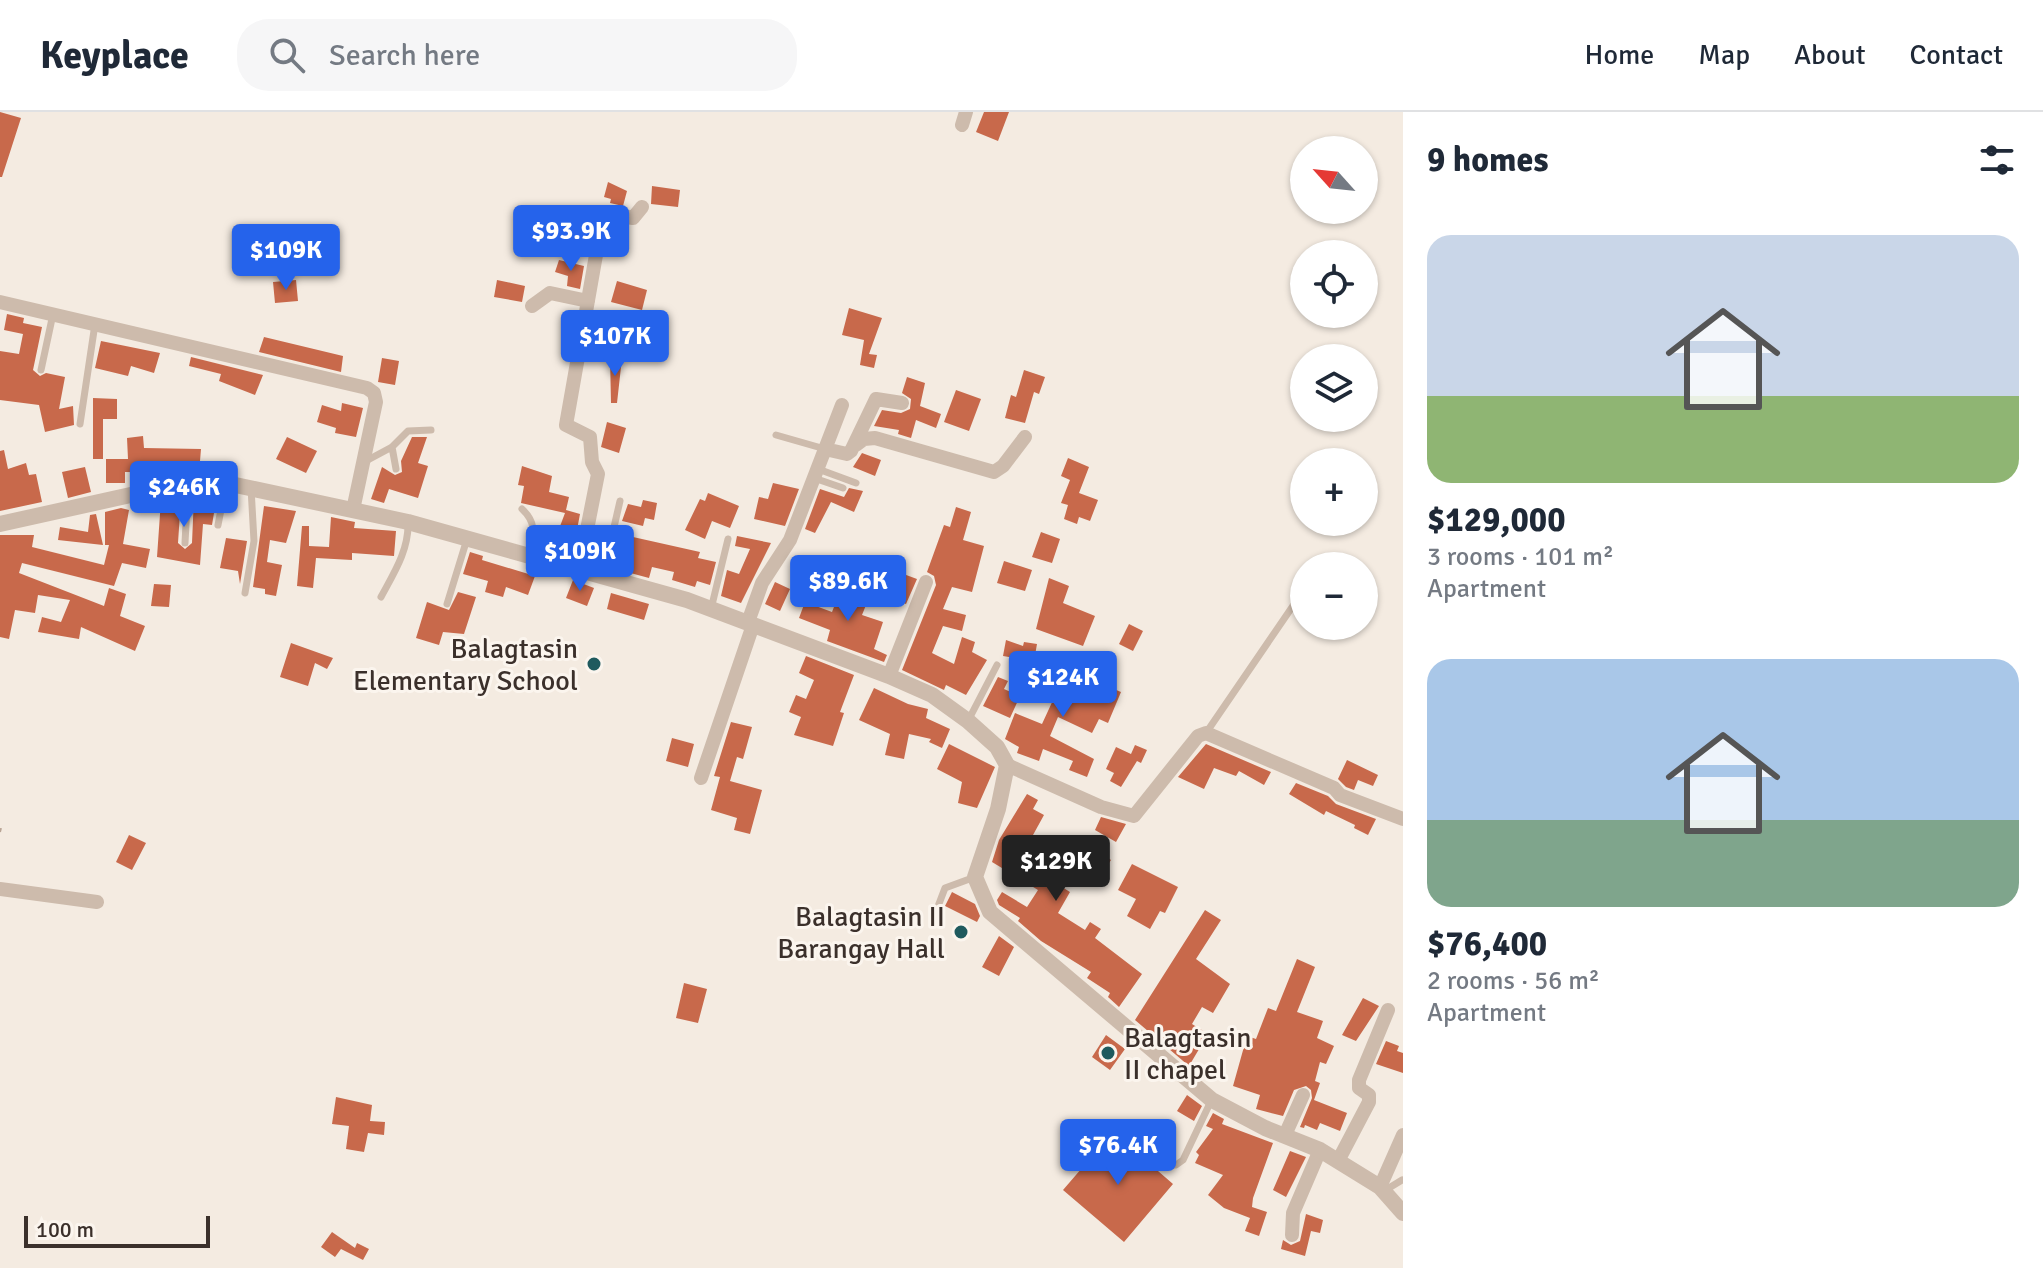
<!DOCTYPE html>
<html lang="en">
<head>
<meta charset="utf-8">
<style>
  :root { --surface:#fff; --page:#f6f6f7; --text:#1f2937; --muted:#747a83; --line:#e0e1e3; --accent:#2563eb }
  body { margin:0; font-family:Signika,sans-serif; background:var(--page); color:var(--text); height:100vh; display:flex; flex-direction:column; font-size:30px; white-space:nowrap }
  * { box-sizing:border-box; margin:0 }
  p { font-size:26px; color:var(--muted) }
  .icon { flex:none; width:44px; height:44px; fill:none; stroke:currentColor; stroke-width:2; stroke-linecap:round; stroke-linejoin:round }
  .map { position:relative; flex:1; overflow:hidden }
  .details { display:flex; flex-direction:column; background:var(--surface); width:640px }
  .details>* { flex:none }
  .needle { width:52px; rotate:297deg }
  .controls { position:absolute; left:1290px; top:24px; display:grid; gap:16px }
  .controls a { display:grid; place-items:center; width:88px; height:88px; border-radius:50%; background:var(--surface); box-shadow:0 2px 6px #0004; font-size:40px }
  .scale { position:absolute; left:24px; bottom:20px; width:186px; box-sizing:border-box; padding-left:8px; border:4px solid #3b302b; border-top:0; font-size:22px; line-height:28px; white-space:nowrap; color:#3b302b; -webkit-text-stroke:6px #fbf5ee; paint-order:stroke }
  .price { position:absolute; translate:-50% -68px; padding:0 18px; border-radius:8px; background:var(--accent); color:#fff; font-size:26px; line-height:52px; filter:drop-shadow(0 2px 4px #0008) }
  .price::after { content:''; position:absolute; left:50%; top:48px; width:24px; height:18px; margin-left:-12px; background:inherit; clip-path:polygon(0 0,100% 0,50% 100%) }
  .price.active { background:#222; color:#fff }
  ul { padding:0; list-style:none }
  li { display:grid; align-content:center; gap:16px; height:424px; padding:0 24px }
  li span { display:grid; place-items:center; height:248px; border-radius:24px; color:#555 }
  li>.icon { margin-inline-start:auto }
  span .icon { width:144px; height:144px; fill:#fffc; stroke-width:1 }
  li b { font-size:34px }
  h2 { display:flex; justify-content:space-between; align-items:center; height:96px; padding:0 24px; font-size:34px }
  header { display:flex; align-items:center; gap:48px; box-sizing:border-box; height:112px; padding:0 40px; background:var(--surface); border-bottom:2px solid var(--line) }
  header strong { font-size:38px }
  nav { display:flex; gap:44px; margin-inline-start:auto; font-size:28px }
  .search { width:560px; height:72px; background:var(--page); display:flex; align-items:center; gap:20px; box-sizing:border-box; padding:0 28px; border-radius:32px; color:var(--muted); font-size:30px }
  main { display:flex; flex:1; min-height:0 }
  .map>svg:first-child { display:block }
  .building { fill:#c8694b }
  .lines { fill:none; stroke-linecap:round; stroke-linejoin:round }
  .path { stroke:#b9a596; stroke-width:2; stroke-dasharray:4 4; stroke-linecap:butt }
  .service { stroke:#cdbbac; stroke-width:7 }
  .minor { stroke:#cdbbac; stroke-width:14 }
  .tertiary { stroke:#cdbbac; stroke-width:16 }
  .poi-dot { fill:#1f5a5e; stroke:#fbf5ee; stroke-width:3 }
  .labels { text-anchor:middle; stroke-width:6; stroke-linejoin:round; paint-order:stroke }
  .poi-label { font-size:28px; fill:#3b302b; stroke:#fbf5ee; text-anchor:end }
</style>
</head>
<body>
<header>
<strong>Keyplace</strong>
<div class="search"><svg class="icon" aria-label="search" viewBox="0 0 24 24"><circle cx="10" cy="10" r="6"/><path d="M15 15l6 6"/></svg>Search here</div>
<nav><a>Home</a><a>Map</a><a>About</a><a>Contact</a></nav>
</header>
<main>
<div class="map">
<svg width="1403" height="1156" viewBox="0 0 1403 1156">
  <rect width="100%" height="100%" fill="#f4ebe1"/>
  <path class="building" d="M0,0l21,6 -19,59h-2z
    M984,0h25l-11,29 -22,-9z
    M608,70l19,9 -4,15 -13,-3 1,-4 -7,-2z
    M652,74l28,4 -2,17 -27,-3z
    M562,118l26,1 -1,17 -26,-2z
    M559,148l25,6 -4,23 -13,-3 1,-10 -13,-4z
    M296,168l2,21 -23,2 -2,-21z
    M497,168l28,6 -3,16 -28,-5z
    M617,169l30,9 -5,20 -31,-8z
    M849,196l33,10 -13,36 8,1 -3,13 -14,-3 4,-25 -22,-5z
    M7,202l17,4 -1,5 19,4 -9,43 7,6 6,-3 19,4 -6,32 14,-3 1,19 -29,7 -6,-27 -39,-5v-49l19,3 4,-20 -19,-4z
    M264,225l79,19 -2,16 -82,-20z
    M101,229l59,12 -6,20 -23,-7 -3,10 -33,-8z
    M191,245l72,18 -8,20 -36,-14 2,-7 -32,-8z
    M610,245l12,1 -5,45h-6z
    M382,246l17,3 -4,24 -17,-3z
    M1024,258l21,7 -6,17 -5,-2 -9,31 -20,-5 6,-23 5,2z
    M907,265l18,6 -5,23 21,8 -5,14 -20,-8 -5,18 -13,-4 1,-4 -25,-4 8,-16 19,3 9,-4 1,-10 -9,-6z
    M956,278l25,9 -12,32 -25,-9z
    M93,286l24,1v20h-14v40h-10z
    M342,291l21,5 -7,29 -21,-4 1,-5 -19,-6 5,-17 19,6z
    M607,310l19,6 -7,25 -18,-6z
    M143,324l1,12 57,1 -2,24 -74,-1v11h-19v-24h22l-1,-21z
    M287,325l30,14 -11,22 -30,-14z
    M412,325h15l-9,26 10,3 -10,32 -29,-9 -5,14 -13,-4 11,-32 13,8 7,-3 -1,-11z
    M4,338l4,19 18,-6 3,12 7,-1 6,28 -42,9v-60z
    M862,341l19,7 -6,16 -22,-9z
    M1068,346l21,9 -10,26 19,7 -8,21 -11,-4 -2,7 -13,-5 4,-14 -7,-2 9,-23 -9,-4z
    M522,354l30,10 -3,16 20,5 -3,13 14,4 -8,42 -13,-3 4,-14 -7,-2 9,-24 -44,-10 3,-17 -6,-1z
    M85,355l6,25 -23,6 -6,-26z
    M773,371l26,6 -14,37 -31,-7 5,-22 9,2z
    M849,376l14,3 -9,21 -23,-10 -16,31 -10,-4 15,-40 24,8z
    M708,381l31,13 -9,22 -18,-7 -7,18 -20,-9 15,-31 5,2z
    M217,383l-5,30 -9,-1 -3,41 -43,-8 4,-57 20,-2 -3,45 7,6 7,-6 2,-46z
    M643,388l14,3 -3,17 -9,-2 -2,8 -21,-5 6,-17 13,3z
    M264,394l32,5 -10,32 -16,-3 -3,22 15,3 -6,31 -11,-2v-5l-12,-2z
    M956,395l15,5 -8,28 21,6 -12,46 -20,-5 -9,22 23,6 -4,16 -19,-5 -11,27 22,11 8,-27 13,5 -3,10 15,8 -21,35 -20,-10 -2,5 -42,-20 34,-85 -2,-9 -7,-4 17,-47 6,2z
    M121,396l8,2 -6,34 27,5 -4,19 -24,-5 -8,23 -92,-23 -3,10 85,33 5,-18 17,6 -6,22 25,10 -10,25 -54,-24 -2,12 -41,-7 4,-15 19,5 9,-22 -32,-5 -3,18 -20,-3 -6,29 -9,-2v-102h34l-2,12 72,18 5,-20h-4v-33z
    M96,402l7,31 -45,-5 2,-13 28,5 2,-17z
    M331,405l24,5 -1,6 42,3 -2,25 -42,-3v7l-36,-2 -3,30 -16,-2 5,-60h7v20l20,1z
    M1041,420l19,7 -8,24 -20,-6z
    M737,424l34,7 -30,60 -20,-7 6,-26 12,4 11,-25 -15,-3z
    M633,425l67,15 -2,6 18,4 -6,23 -13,-4 -2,6 -23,-7 2,-8 -22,-5 -3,11 -26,-7 1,-4 -5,-2 6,-21 6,1z
    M226,426l21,3 -7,43 -2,-13 -18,-3z
    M470,440l13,4 -1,4 53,16 -7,19 -22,-8 -3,10 -18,-5 3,-11 -25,-7z
    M1004,449l28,9 -7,21 -28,-8z
    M890,457l27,10 -11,25 -25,-9z
    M1049,466l20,8 -6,17 32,13 -12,30 -47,-17z
    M573,468l21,8 -7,18 -21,-8z
    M775,470l15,7 -10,22 -15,-7z
    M154,472l17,1 -2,22 -18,-1z
    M843,472l27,11 -8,20 21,7 -9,27 13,6 -3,7 -57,-21 3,-11 -31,-12 6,-16 27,10z
    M458,480l18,5 -12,37 -21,-2 -4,13 -23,-7 11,-36 22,8z
    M611,481l38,11 -5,16 -37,-11z
    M1129,512l14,7 -10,20 -14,-7z
    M1006,528l17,6 1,-4 13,2 -3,17 -31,-5z
    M291,531l42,15 -6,11 -12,-6 -7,23 -28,-9z
    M806,544l48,19 -14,37 4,1 -11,33 -39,-11 7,-18 -12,-5 7,-17 10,4 8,-19 -15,-7z
    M1048,555l58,25 3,-5 12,5 -13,31 -9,-4 -7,14 -34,-16 -8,19 44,23 -7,18 -18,-7 4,-9 -30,-12 -4,12 -22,-8 2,-6 -14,-8 10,-26 27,11 12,-26 -16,-7z
    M998,565l10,4 -4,8 16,7 -10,22 -27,-12z
    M874,576l34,16 20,5 -2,9 24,11 -8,19 -13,-6 2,-3 -22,-5 -5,25 -19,-4 5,-21 -31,-14z
    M731,610l21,5 -9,32 -6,-2 -7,24 32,9 -12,44 -16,-4 3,-12 -26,-8 9,-33 -6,-1z
    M672,626l22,6 -6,23 -22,-6z
    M949,632l46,23 -18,41 -19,-5 4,-21 -25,-13z
    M1206,632l65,28 -7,13 -25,-14 -3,5 -22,-8 -10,21 -26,-12z
    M1135,633l12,5 -6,13 -4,-2 -16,26 -11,-6 4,-8 -8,-4 10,-22 15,7z
    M1347,648l31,15 -5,11 -15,-6 -4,10 -8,-3 -8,-8z
    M1296,671l32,13 8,8 40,15 -8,16 -14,-7 1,-3 -29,-14 -2,4 -35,-21z
    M1027,682l11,6 -5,9 11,6 -11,20 46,25 -17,27 8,5 -12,21 27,17 5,-8 11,7 -6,9 47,36 -23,33 -11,-10 2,-4 -23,-15 4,-6 -50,-31 -23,-20 2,-3 -21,-13 -2,-5 5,-8 25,15 11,-17 -46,-28 7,-22z
    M1101,705l25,7 -10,18 -21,-12z
    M129,723l17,8 -14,27 -16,-8z
    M1099,740l12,8 -12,18 -12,-8z
    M1132,752l46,23 -13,26 -5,-2 -10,18 -23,-13 9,-17 -18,-9z
    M952,780l23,12 5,12 -3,6 -32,-16z
    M1205,798l16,10 -25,39 34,25 -17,29 -11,-6 -10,17 16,10 -19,32 -54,-46z
    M999,824l15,11 -15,29 -17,-9z
    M1297,847l18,8 -18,45 26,9 -6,17 17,8 -8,18 -6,-2 -5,19 5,2 -6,17 33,13 -7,18 -20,-8 -3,7 -12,-5 -1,3 -4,-1 12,-29 -1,-8 -5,-4 -12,4 -11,26 -27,-7 4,-14 -27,-9 14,-50 9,3 12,-31 8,3z
    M684,871l23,6 -9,34 -22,-5z
    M1363,886l16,8 -23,35 -14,-6z
    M1106,923l19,14 -15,21 -18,-13z
    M1386,929l13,5 -2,5 6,2v20l-27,-9z
    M1187,983l15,11 -8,15 -17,-10z
    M336,985l36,8 -2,16 15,1 -1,13 -16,-2 -4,19 -18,-3 3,-23 -17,-2z
    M1213,1001l11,6 -2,5 51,19 -20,55 -1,9 15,5 -8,24 -14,-5 5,-13 -26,-10 -16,-13 15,-20 -28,-12 4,-8 -3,-3 17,-23 -7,-3z
    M1113,1020l60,52 -49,58 -61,-52z
    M1290,1039l16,6 -20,40 -13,-7z
    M1306,1102l17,6 -3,13 -9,-2 -6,25 -24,-7 2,-9 8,5 9,-4z
    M332,1120l23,16 2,-5 12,6 -6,11 -22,-11 -6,8 -14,-10z"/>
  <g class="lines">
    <path class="path" d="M0,720l1,-4"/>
    <path class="service" d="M41,258l12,-56
      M80,312l15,-100
      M776,323l49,14
      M392,335l4,22
      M364,350l28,-15 16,-16 23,-1
      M818,357l38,14
      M814,366l29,10
      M522,397c16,15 11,26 7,47
      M218,413l8,-41
      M185,431l3,-57
      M603,463l17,-74
      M245,481l9,-52 -3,-53
      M381,485c13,-24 28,-47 27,-75
      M447,492l20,-65
      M711,497l17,-70
      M969,607l28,-54
      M1206,621l93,-136
      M937,797l8,-21 30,-11
      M1122,1014l47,39h7l7,-5 28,-59
      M1384,1079l18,-11"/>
    <path class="minor" d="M962,13l4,-13
      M0,190l367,86 7,5 2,9 -23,108
      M532,194l18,-13 38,8
      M856,333l8,-6 11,-1 119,34 9,-6 22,-29
      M825,337l22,5 4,-3 25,-52 26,4
      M579,458l19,-96 -6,-12 -2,-25 -24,-12 36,-204 8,-7 23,4 9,-11
      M748,510l14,-39 28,-43 52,-135
      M889,564l37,-94
      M1007,653l94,42 33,9 64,-80 8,-3 128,55 6,7 63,24
      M701,666l52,-153
      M0,777l97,13
      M1285,1023l18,-40
      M1338,1049l31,-59v-7l-10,-7v-8l29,-70
      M1380,1075l23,-52
      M1292,1123l1,-22 27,-63"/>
    <path class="tertiary" d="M0,412l153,-34 73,-7 182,39 279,78 202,76 43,19 36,26 29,26 10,18 -9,44 -23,68 15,35 222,188 53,28 55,22 60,37 23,26"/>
  </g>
  <g class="poi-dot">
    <circle cx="594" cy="552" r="8"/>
    <circle cx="961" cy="820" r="8"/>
    <circle cx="1108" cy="941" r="8"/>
  </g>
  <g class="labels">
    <g class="poi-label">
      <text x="578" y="546">Balagtasin<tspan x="578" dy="32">Elementary School</tspan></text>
      <text x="945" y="814">Balagtasin II<tspan x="945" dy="32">Barangay Hall</tspan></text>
      <text x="1124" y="935" text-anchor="start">Balagtasin<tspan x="1124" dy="32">II chapel</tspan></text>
    </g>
  </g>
</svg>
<div class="controls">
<a><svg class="needle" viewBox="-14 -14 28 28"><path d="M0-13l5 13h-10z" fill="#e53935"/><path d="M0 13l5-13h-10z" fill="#747a83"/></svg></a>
<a><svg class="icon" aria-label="locate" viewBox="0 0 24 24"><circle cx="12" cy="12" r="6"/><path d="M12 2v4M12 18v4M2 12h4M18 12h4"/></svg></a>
<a><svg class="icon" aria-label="layers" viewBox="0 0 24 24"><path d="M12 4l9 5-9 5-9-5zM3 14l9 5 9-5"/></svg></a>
<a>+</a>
<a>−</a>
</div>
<div class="scale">100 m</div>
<b class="price" style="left:571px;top:161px">$93.9K</b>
<b class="price" style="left:286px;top:180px">$109K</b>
<b class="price" style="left:615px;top:266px">$107K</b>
<b class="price" style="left:184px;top:417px">$246K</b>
<b class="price" style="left:580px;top:481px">$109K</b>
<b class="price" style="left:848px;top:511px">$89.6K</b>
<b class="price" style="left:1063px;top:607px">$124K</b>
<b class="price active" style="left:1056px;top:791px">$129K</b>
<b class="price" style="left:1118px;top:1075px">$76.4K</b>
</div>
<section class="details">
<h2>9 homes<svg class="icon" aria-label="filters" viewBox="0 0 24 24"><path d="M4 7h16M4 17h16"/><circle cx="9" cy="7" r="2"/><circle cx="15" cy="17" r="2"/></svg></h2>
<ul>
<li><span style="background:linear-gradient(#c9d6e8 65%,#8fb573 0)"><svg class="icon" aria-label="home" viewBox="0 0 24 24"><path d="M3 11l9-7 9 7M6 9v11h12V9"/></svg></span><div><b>$129,000</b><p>3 rooms · 101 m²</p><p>Apartment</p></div></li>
<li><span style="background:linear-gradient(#a9c7e8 65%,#7fa58c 0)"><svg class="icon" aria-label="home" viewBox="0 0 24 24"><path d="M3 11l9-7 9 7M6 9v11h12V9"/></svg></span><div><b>$76,400</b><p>2 rooms · 56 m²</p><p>Apartment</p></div></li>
</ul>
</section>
</main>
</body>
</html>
